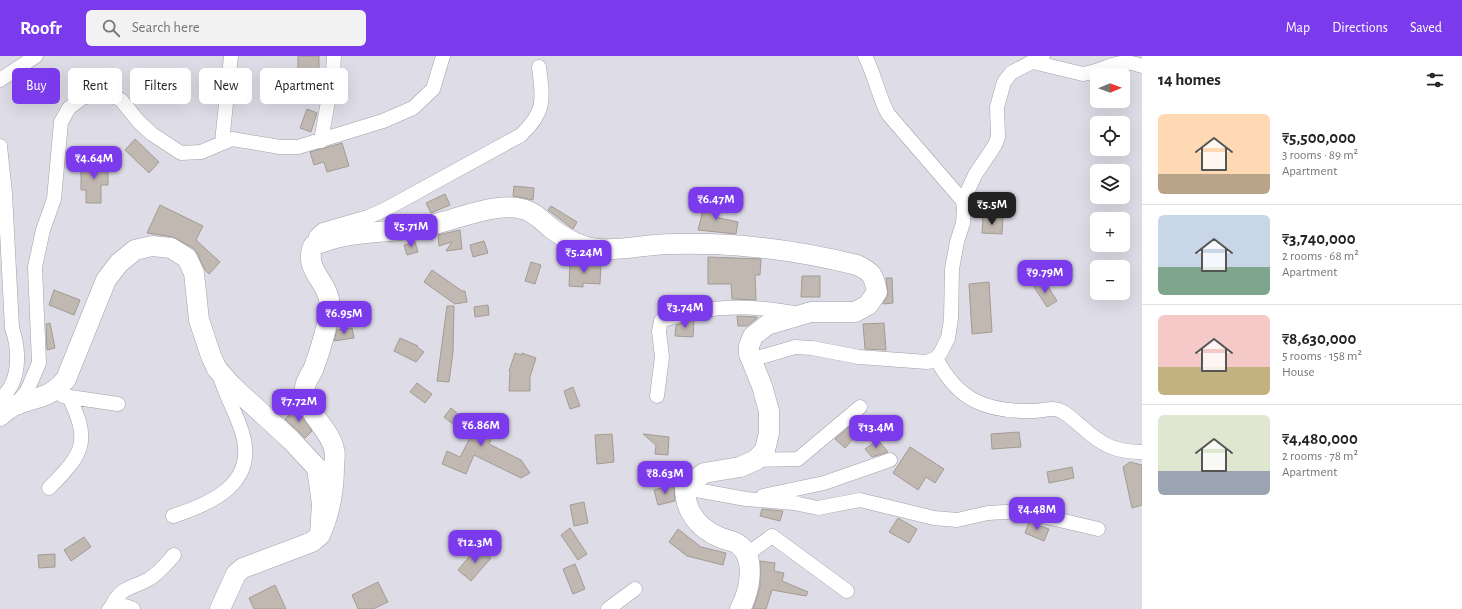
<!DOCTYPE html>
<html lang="en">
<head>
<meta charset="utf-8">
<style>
  :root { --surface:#fff; --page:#f2f2f2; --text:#222; --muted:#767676; --line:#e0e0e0; --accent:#7c3aed }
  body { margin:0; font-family:"Alegreya Sans",sans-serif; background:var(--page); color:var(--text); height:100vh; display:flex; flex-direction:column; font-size:15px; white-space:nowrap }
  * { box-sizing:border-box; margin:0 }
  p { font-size:13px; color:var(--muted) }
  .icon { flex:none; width:22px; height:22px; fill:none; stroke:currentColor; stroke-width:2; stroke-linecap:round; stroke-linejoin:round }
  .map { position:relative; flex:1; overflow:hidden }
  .panel { display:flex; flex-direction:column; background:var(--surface); width:320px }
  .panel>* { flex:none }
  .banner { position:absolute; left:12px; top:12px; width:380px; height:36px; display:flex; gap:8px }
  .needle { width:26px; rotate:89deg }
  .tools { position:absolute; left:1090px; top:12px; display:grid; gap:8px }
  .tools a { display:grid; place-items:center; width:40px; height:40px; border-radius:6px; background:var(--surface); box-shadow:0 4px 16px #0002; font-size:20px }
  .price { position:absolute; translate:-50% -34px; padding:0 9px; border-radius:8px; background:var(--accent); color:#fff; font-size:13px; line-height:26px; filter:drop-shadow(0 1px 2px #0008) }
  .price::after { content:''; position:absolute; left:50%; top:24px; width:12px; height:9px; margin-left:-6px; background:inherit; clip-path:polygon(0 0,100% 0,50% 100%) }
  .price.selected { background:#222; color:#fff }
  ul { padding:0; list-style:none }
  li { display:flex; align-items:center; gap:12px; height:100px; padding:0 16px }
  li+li { border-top:1px solid var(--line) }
  li span { display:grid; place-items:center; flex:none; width:112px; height:80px; border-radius:6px; color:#555 }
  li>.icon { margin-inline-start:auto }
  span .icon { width:48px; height:48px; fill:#fffc; stroke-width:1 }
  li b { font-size:17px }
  h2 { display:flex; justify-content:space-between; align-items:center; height:48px; padding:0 16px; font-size:17px }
  .pill { padding:0 14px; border-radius:6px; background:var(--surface); box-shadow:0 4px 16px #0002; font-size:14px; line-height:36px }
  .pill.selected { background:var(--accent); color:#fff }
  header { display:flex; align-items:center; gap:24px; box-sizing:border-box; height:56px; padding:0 20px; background:var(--accent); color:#fff }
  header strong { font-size:19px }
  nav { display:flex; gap:22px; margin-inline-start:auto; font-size:14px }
  .search { width:280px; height:36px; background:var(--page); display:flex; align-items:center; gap:10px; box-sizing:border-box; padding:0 14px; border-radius:6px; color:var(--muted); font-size:15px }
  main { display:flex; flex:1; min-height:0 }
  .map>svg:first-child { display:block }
  .building { fill:#c1b9b1; stroke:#a39b93 }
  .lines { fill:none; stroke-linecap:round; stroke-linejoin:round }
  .street-casing { stroke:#a1a0aa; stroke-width:15 }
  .secondary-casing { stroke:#a1a0aa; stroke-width:21 }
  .street { stroke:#fff; stroke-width:14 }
  .secondary { stroke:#fff; stroke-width:20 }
</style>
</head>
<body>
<header>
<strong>Roofr</strong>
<div class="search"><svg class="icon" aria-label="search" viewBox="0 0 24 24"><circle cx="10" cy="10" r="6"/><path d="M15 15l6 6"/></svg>Search here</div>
<nav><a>Map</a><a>Directions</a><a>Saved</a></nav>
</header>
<main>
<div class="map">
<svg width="1142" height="553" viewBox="0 0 1142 553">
  <rect width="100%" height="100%" fill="#dedde7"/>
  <path class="building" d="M298,0h21v17h3l-3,23h-21z
    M307,53l10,4 -6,19 -11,-4z
    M135,83l24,23 -10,11 -24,-23z
    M342,87l7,23 -22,6 -3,-10 -10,3 -4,-13z
    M90,105h18v24h-7v18h-15v-13h-5v-25h9z
    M514,130l20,2 -1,12 -20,-4z
    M445,138l5,11 -19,8 -5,-10z
    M705,146l13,3 -3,12 23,5 -2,12 -38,-4z
    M160,149l43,21 -7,14 24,22 -11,12 -4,-4 -8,-17 -4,-5 -20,-11 -26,-4z
    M551,150l26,16 -4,7 -25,-19z
    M983,161l20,1 -1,16 -20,-1z
    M460,174l2,19 -16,2 6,-9 -13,4 -1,-11z
    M484,185l4,12 -15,4 -3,-12z
    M415,186l3,10 -11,3 -3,-10z
    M708,201l53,2 -1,16h-5l1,25 -24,-1 -1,-15h-23z
    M531,206l10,3 -6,19 -10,-3z
    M570,207l31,2 -1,19 -17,-1v4l-14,-1z
    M432,214l30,21h3l2,11 -12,2 -31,-22z
    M802,220h18v21h-19z
    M886,222h6l1,25 -10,1 5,-10z
    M1044,224l13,21 -10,6 -13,-20z
    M989,226l3,50 -20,2 -3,-50z
    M54,234l26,10 -6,15 -25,-10z
    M488,249l1,10 -14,2 -1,-10z
    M447,250h7l-1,46 -4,30 -12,-1z
    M737,260l20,1v1l-10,8h-9z
    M694,264l-1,17 -18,-1 1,-11z
    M50,267l5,25 -8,2 -1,-26z
    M884,267l2,27 -21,-1 -2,-25z
    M352,272l2,10 -20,3 3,-11z
    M400,282l18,8 -1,1 7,5 -8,10 -22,-11z
    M515,297l7,2v-2l14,5 -6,19v14h-21l1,-19 -1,-1z
    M417,327l15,11 -7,9 -15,-11z
    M573,331l7,19 -10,3 -6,-18z
    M297,352l15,23 -7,7 -20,-19z
    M451,352l21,18 6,-13 20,9 -9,22 32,16 9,13 -9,5 -47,-23 -8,19 -24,-10 5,-13 13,6 10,-19 -26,-21z
    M849,371l8,8 -12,13 -10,-9z
    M1019,376l2,15 -29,2 -1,-15z
    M612,378l2,28 -17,2 -2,-29z
    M643,378l26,3 -1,18 -13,-1 1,-9z
    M878,384l10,12 -16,5 -7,-8z
    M910,391l34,22 -9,14 -9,-6 -8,13 -25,-17z
    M1130,406l12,3v40l-10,3 -9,-41z
    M1072,411l2,11 -25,5 -2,-11z
    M674,429l1,16 -17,4 -4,-15z
    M584,446l4,21 -14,3 -4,-21z
    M762,453l21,2 -3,10 -20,-5z
    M898,462l19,11 -8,14 -20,-11z
    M1029,466l20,7 -5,12 -19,-8z
    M570,472l17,26 -9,6 -17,-25z
    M678,473l23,18 25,6 -3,12 -36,-9 -18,-14z
    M84,481l7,10 -20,14 -7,-11z
    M478,490l13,12 -20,23 -13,-11z
    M55,498v13l-16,1 -1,-13z
    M760,505l15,2 -1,8 10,2 -2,8 26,11 -2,4 -34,-6 -6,19h-13l7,-22z
    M575,508l10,25 -12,5 -10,-25z
    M378,526l10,20 -15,7h-15l-6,-14z
    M275,529l11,24h-32l-5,-11z"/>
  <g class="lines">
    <g class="street-casing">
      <path id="street" d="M1033,6l50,12c24,-3 34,-18 59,-8
        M0,24l36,-24
        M321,85l12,-68 1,-17
        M222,86l9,-86
        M0,90l5,47 7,135c6,17 8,41 -1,58 -3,5 -7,10 -11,15
        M963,145l12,-26 20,-30 3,-8 -1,-30 7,-25 7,-9 32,-17
        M313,190l3,-10 7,-6 45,-13 18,-8 135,-74c25,-24 22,-36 18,-68
        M936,302c22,43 51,54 97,53 11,0 19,-5 30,1 7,4 13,10 19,15 20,18 33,25 60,25
        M751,304l44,-13 17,1 47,9 68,5 9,-4 5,-6 7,-14 3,-19 1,-50 5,-27 6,-19 1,-14 -1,-8 -6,-7 -69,-80c-10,-19 -13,-39 -23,-58
        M63,340l55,8
        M657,340l5,-39 -3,-26 2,-10c12,-5 23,-7 36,-10 37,-6 65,-4 102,3
        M16,348l11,-13 12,-28 -4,-96 8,-37 11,-31 7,-77 8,-14 13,-10 22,-6 17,8 18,22 13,12 29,19 20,-1 31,-13 48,8h18l85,-26 30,-13 20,-19 10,-33
        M756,404l42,-1 62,-52
        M49,432c34,-34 42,-46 20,-91
        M685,432l61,11 48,4 24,5 42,-8 74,18 23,2 31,-7 33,-2 77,18
        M763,440l61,-13 66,-23
        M173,460c40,-13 85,-33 69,-84 -6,-19 -16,-36 -22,-55
        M746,499l26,-19 75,55
        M111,552c9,-22 20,-19 38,-29 10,-6 17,-15 25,-24
        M109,553c9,-6 15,-4 24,0
        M608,553l27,-20"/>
    </g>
    <g class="secondary-casing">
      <path id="secondary" d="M0,360c5,-4 10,-9 16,-11 21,-9 34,-6 50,-26l40,-99 13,-17 16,-13 17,-4 19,2 16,10 7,15 5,47 12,36 6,13 15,17 59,54 26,28 5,36 -2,31 -8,7 -69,26 -7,6 -16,35
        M320,479c10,-22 14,-44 14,-68 0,-6 2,-13 0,-18 -4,-21 -34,-41 -29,-62 1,-6 5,-12 8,-17 6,-16 19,-55 16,-71 -4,-20 -25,-30 -16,-53 32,-15 69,-13 103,-18 33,-4 75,-27 106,-19 12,2 21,13 30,20 12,9 31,19 47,20 24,2 48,-5 72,-5 62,-2 126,6 186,21 15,7 17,11 20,27l-9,13 -13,7h-44l-44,13 -14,11 -4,10v8l13,32 7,25v22l-4,17 -9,10 -16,7 -36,6 -19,15c0,23 13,40 34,49 6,3 16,4 20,8 18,14 10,48 1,64"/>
    </g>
    <use href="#street" class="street"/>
    <use href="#secondary" class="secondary"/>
  </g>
</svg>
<div class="tools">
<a><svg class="needle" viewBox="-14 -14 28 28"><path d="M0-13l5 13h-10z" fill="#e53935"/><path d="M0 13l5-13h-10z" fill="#767676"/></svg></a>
<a><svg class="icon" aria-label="locate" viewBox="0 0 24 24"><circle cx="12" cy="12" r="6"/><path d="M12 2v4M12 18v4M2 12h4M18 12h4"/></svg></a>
<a><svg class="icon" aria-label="layers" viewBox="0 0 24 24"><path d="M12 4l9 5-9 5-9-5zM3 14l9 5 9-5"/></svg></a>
<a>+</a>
<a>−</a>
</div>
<b class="price" style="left:94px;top:124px">₹4.64M</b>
<b class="price" style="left:716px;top:165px">₹6.47M</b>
<b class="price selected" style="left:992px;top:170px">₹5.5M</b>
<b class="price" style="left:411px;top:192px">₹5.71M</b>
<b class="price" style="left:584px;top:218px">₹5.24M</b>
<b class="price" style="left:1045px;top:238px">₹9.79M</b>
<b class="price" style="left:685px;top:273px">₹3.74M</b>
<b class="price" style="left:344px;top:279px">₹6.95M</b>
<b class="price" style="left:299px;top:367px">₹7.72M</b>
<b class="price" style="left:481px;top:391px">₹6.86M</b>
<b class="price" style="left:876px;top:393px">₹13.4M</b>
<b class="price" style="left:665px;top:439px">₹8.63M</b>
<b class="price" style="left:1037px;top:475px">₹4.48M</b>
<b class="price" style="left:475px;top:508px">₹12.3M</b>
<div class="banner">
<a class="pill selected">Buy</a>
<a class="pill">Rent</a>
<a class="pill">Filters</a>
<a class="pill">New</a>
<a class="pill">Apartment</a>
</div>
</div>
<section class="panel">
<h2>14 homes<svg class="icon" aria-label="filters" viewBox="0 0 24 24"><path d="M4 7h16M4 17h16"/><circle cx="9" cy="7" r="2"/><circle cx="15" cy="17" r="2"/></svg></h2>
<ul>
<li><span style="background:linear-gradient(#ffd9b3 75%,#b9a48a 0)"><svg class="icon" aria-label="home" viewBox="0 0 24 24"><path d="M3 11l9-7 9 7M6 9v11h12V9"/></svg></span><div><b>₹5,500,000</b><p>3 rooms · 89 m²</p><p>Apartment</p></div></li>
<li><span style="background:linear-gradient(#c9d6e8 65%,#7fa58c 0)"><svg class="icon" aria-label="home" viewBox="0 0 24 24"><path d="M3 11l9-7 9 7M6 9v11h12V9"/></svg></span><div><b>₹3,740,000</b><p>2 rooms · 68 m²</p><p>Apartment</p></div></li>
<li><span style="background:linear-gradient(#f6c9c9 65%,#c2b280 0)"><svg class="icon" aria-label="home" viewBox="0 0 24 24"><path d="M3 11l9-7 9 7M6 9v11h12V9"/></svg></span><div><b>₹8,630,000</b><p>5 rooms · 158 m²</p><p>House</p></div></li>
<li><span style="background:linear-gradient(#dfe7d0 70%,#9aa5b1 0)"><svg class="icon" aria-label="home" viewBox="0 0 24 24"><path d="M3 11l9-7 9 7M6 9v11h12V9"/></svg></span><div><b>₹4,480,000</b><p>2 rooms · 78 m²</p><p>Apartment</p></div></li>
</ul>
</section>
</main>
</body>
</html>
